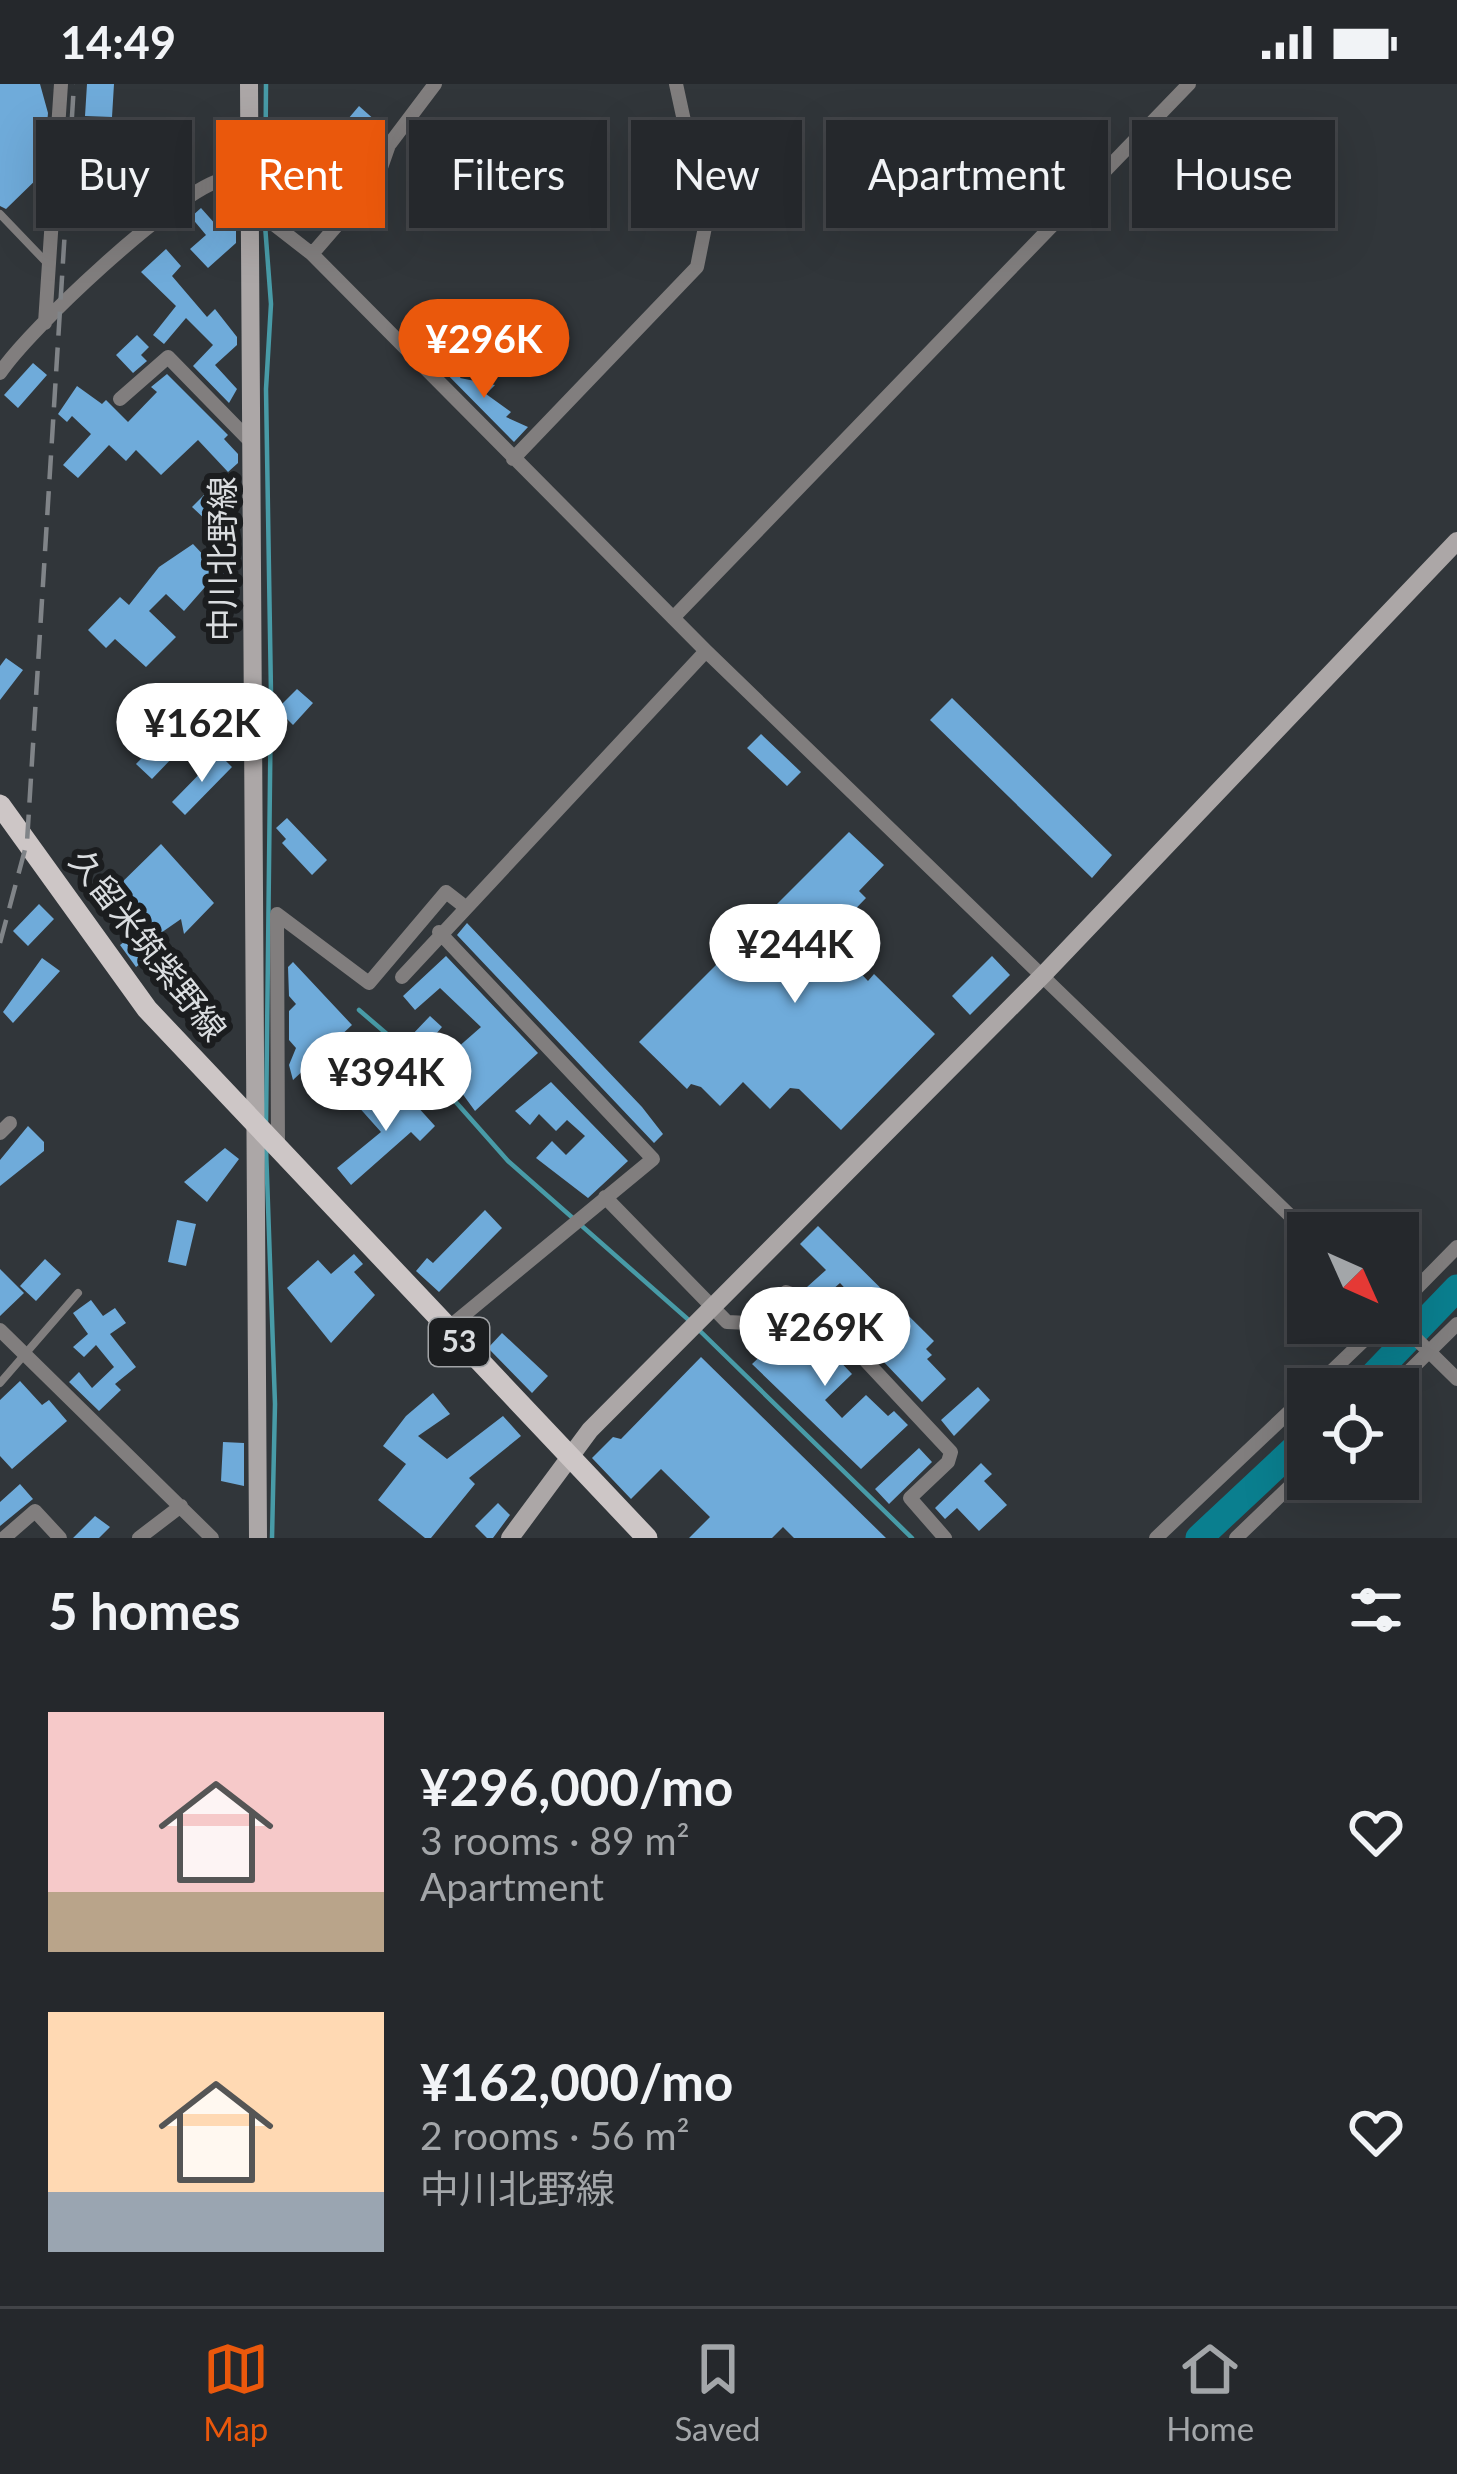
<!DOCTYPE html>
<html lang="en">
<head>
<meta charset="utf-8">
<style>
  :root { --surface:#25282c; --page:#313438; --text:#f1f3f6; --muted:#a3a6a9; --line:#424448; --accent:#ea580c }
  body { margin:0; font-family:Lato,"Noto Sans JP",sans-serif; background:var(--page); color:var(--text); height:100vh; display:flex; flex-direction:column; font-size:45px; white-space:nowrap }
  * { box-sizing:border-box; margin:0 }
  p { font-size:39px; color:var(--muted) }
  .icon { flex:none; width:66px; height:66px; fill:none; stroke:currentColor; stroke-width:2; stroke-linecap:round; stroke-linejoin:round }
  .map { position:relative; height:1454px; overflow:hidden }
  .panel { display:flex; flex-direction:column; background:var(--surface); flex:1 }
  .panel>* { flex:none }
  .banner { position:absolute; left:36px; top:36px; width:1386px; height:108px; display:flex; gap:24px }
  .needle { width:78px; rotate:135deg }
  .controls { position:absolute; left:1287px; top:1128px; display:grid; gap:24px }
  .controls a { display:grid; place-items:center; width:132px; height:132px; border-radius:0px; background:var(--surface); box-shadow:0 12px 48px #0002,0 0 0 3px var(--line); font-size:60px }
  .price { position:absolute; translate:-50% -102px; padding:0 27px; border-radius:42px; background:#fff; color:#222; font-size:39px; line-height:78px; filter:drop-shadow(0 3px 6px #0008) }
  .price::after { content:''; position:absolute; left:50%; top:72px; width:36px; height:27px; margin-left:-18px; background:inherit; clip-path:polygon(0 0,100% 0,50% 100%) }
  .price.current { background:var(--accent); color:#fff }
  ul { padding:0; list-style:none }
  li { display:flex; align-items:center; gap:36px; height:300px; padding:0 48px }
  li span { display:grid; place-items:center; flex:none; width:336px; height:240px; border-radius:0px; color:#555 }
  li>.icon { margin-inline-start:auto }
  span .icon { width:144px; height:144px; fill:#fffc; stroke-width:1 }
  li b { font-size:51px }
  h2 { display:flex; justify-content:space-between; align-items:center; height:144px; padding:0 48px; font-size:51px }
  .chip { padding:0 42px; border-radius:0px; background:var(--surface); box-shadow:0 12px 48px #0002,0 0 0 3px var(--line); font-size:42px; line-height:108px }
  .chip.current { background:var(--accent); color:#fff }
  .status { display:flex; justify-content:space-between; align-items:center; height:84px; padding:0 60px; background:var(--surface); direction:ltr }
  .status svg { height:33px; fill:currentColor }
  .tab-bar { display:flex; justify-content:space-around; align-items:center; height:168px; border-top:3px solid var(--line); background:var(--surface); font-size:33px; color:var(--muted) }
  .tab-bar a { display:grid; justify-items:center; gap:6px }
  .tab-bar .current { color:var(--accent) }
  .map>svg:first-child { display:block }
  .lines { fill:none; stroke-linecap:round; stroke-linejoin:round }
  .stream { stroke:#489ba7; stroke-width:4.5 }
  .river { stroke:#0a7f8f; stroke-width:27 }
  .building { fill:#6fabda }
  .lane { stroke:#817e7e; stroke-width:8 }
  .street { stroke:#817e7e; stroke-width:14 }
  .secondary { stroke:#aca7a7; stroke-width:18 }
  .primary { stroke:#cdc6c6; stroke-width:21 }
  .rail { stroke:#808488; stroke-width:4.5; stroke-dasharray:24 12; stroke-linecap:butt }
  .labels { text-anchor:middle; stroke-width:12; stroke-linejoin:round; paint-order:stroke }
  .shield { fill:#1b1d1f; stroke:#a1a3a6; stroke-width:3 }
  .shield-label { font-size:30px; font-weight:bold; fill:#dadde0 }
  .street-label { font-size:33px; fill:#dadde0; stroke:#1b1d1f }
</style>
</head>
<body>
<div class="status"><b>14:49</b><svg viewBox="0 0 49 12"><path d="M0 12V9h3v3zM5 12V6h3v6zM10 12V3h3v9zM15 12V0h3v12zM26 1h20v11H26zM47 4h2v5h-2z"/></svg></div>
<div class="map">
<svg width="1457" height="1454" viewBox="0 0 1457 1454">
  <rect width="100%" height="100%" fill="#31363a"/>
  <g class="lines">
    <path class="stream" d="M265,129l1,-129
      M265,141l6,79 -5,85 5,305 -5,431
      M359,926l64,55 85,96 183,161
      M266,1064l9,256 -3,134
      M699,1246l213,208"/>
    <path class="river" d="M1360,1305l97,-101
      M1199,1454l109,-102"/>
  </g>
  <path class="building" d="M0,0h40l8,29 -2,22 -12,12 11,12 -1,13 -38,37 -6,-3z
    M87,0h27l-2,33 -27,-1z
    M359,22l27,24 -17,38 -48,57 -6,-4 -7,8 -27,-22 9,-10 -6,-5 15,-26 6,4z
    M84,51l15,13 -2,41 -17,-1z
    M121,91l32,33 -21,18 -31,-32z
    M201,124l16,18 9,-9 10,12v14l-28,25 -18,-19 16,-14 -15,-18z
    M166,165l15,17 -9,10 35,41 8,-8 22,28v8l-22,20 22,24 -8,14 -36,-37 20,-21 -27,-27 -22,26 -11,-9 23,-29 -35,-34z
    M137,251l12,12 -8,8 6,6 -14,12 -17,-18z
    M431,274l34,11 -5,9 35,7 -9,9 25,18 -5,5 22,10 -14,15z
    M33,279l14,12 -29,33 -14,-13z
    M167,290l61,61 -4,4 14,15v9l-10,9 -30,-32 -37,35 -25,-25 -10,11 -17,-16 -31,33 -15,-13 28,-31 -19,-18 -5,6 -9,-8 19,-28 25,18 4,-4 22,22 29,-30 -6,-5z
    M225,390l13,16 -31,31 -15,-14z
    M193,460l16,17 8,-8 15,17 -14,14 -5,-6 -29,33 -18,-17 -17,17 27,26 -30,30 -31,-28 -9,9 -18,-18 32,-33 9,8 30,-38z
    M222,525l17,16 -15,17 -17,-17z
    M6,574l17,12 -23,30v-34z
    M297,605l16,14 -20,22 -16,-16z
    M157,610l40,38 -45,47 -16,-15 26,-27 -24,-18z
    M952,614l160,157 -20,23 -162,-158z
    M761,650l40,38 -14,14 -40,-38z
    M219,670l13,13 -47,48 -13,-13z
    M287,734l40,42 -15,15 -30,-32 4,-4 -10,-11z
    M849,748l35,33 -25,26 7,7 -34,35 24,23 -6,6 18,19 6,-7 61,60 -94,96 -42,-41 -9,-1 -20,21 -27,-27 -23,24 -19,-19 -10,-3 -4,5 -48,-47z
    M161,760l53,59 -30,31 -3,-15 -26,18 7,10 -26,20 -16,-22 22,-17 -32,-34z
    M39,820l15,15 -26,27 -15,-15z
    M467,839l175,184 21,27 -9,9 -197,-208z
    M446,872l92,97 -63,58 -35,-48 41,-36 -41,-39 -25,22 -12,-14z
    M992,872l18,19 -40,40 -18,-19z
    M42,874l18,13 -47,52 -10,-11z
    M293,878l59,63 -59,55 -4,-15 7,-17 -7,-8v-29l7,-7 -7,-8 -1,-29z
    M430,932l12,11 -19,22 -13,-12z
    M551,998l77,79 -40,37 -52,-40 16,-17 14,14 19,-19 -18,-16 -11,11 -17,-17 -9,11 -15,-14z
    M406,1010l29,32 -15,15 -9,-9 -60,53 -14,-17 44,-36 -25,-28 9,-8 18,18z
    M28,1042l16,16v9l-44,35v-26z
    M225,1064l14,11 -32,43 -23,-20z
    M485,1126l17,18 -63,64 -23,-21 11,-13 6,5z
    M177,1136l19,4 -10,42 -18,-4z
    M818,1142l116,115 -8,8 6,6 -5,4 19,20 -24,23 -82,-86 16,-16 -16,-17 -17,15 -16,-11 19,-17 -26,-26z
    M354,1170l9,10 -9,8 21,23 -44,48 -44,-55 31,-28 13,14z
    M45,1175l16,15 -25,27 -16,-15z
    M0,1185l24,24 -24,23z
    M91,1216l12,16 12,-8 11,15 -16,11 26,33 -21,17 6,6 -22,21 -30,-29 10,-10 13,16 22,-21 -18,-22 -12,12 -11,-10 15,-13 -15,-21z
    M798,1224l39,38 -6,6 21,22 -27,26 17,18 24,-23 22,21 6,-5 14,14 -47,44 -109,-105 28,-26 -7,-7z
    M502,1249l46,43 -16,17 -44,-45z
    M701,1273l185,181h-92l-11,-11 -11,11h-83l21,-21 -49,-48 -30,30 -39,-41 21,-21 8,2z
    M20,1297l22,24 7,-5 18,21 -55,48 -12,-13v-56z
    M978,1303l12,13 -36,36 -13,-16z
    M433,1309l17,21 -32,22 29,23 56,-43 18,20 -52,42 6,6 -44,54h-6l-47,-38 28,-36 -23,-18 23,-30z
    M223,1358l21,1v43l-23,-5z
    M919,1364l13,14 -43,42 -14,-15z
    M981,1379l11,11 -8,7 23,24 -28,26 -22,-23 -12,11 -10,-11z
    M20,1400l13,15 -33,27v-24z
    M498,1419l12,12 -17,23h-6l-12,-12z
    M95,1432l15,11 -11,11h-26z"/>
  <g class="lines">
    <path class="lane" d="M0,130l47,49
      M0,1299l78,-90"/>
    <path class="street" d="M312,170l65,-75 12,-34 46,-61
      M45,239l16,-239
      M0,289c29,-44 172,-177 218,-192l94,73 394,397 602,582
      M120,315l48,-42 83,85
      M513,375l184,-192 9,-45 -30,-138
      M673,534l516,-534
      M439,848l214,227 -206,170
      M402,893l304,-326
      M0,1049l10,-10
      M278,1066l-1,-236 92,69 77,-91 18,14
      M605,1113l122,125 22,1 37,-31 23,8 142,152 -3,10 -38,36 35,40
      M1398,1223l59,-60
      M1398,1237l59,58
      M0,1246l212,208
      M1313,1305l69,-66
      M1391,1305l66,-65
      M4,1454l31,-27 25,27
      M139,1454l42,-32
      M1156,1454l152,-144
      M1236,1454l72,-69"/>
    <path class="secondary" d="M249,0l9,1454
      M510,1454l80,-108 454,-456 413,-433"/>
    <path class="primary" d="M0,721l147,204 500,529"/>
    <path class="rail" d="M0,859l27,-101 47,-758"/>
  </g>
  <g class="labels">
    <rect class="shield" x="429" y="1234" width="60" height="48" rx="9"/>
    <g class="shield-label">
      <text x="459" y="1268">53</text>
    </g>
    <g class="street-label">
      <text transform="translate(222 475) rotate(-90)" y="12">中川北野線</text>
      <text transform="translate(148 861) rotate(52)" y="12">久留米筑紫野線</text>
    </g>
  </g>
</svg>
<div class="controls">
<a><svg class="needle" viewBox="-14 -14 28 28"><path d="M0-13l5 13h-10z" fill="#e53935"/><path d="M0 13l5-13h-10z" fill="#a3a6a9"/></svg></a>
<a><svg class="icon" aria-label="locate" viewBox="0 0 24 24"><circle cx="12" cy="12" r="6"/><path d="M12 2v4M12 18v4M2 12h4M18 12h4"/></svg></a>
</div>
<b class="price current" style="left:484px;top:317px">¥296K</b>
<b class="price" style="left:202px;top:701px">¥162K</b>
<b class="price" style="left:795px;top:922px">¥244K</b>
<b class="price" style="left:386px;top:1050px">¥394K</b>
<b class="price" style="left:825px;top:1305px">¥269K</b>
<div class="banner">
<a class="chip">Buy</a>
<a class="chip current">Rent</a>
<a class="chip">Filters</a>
<a class="chip">New</a>
<a class="chip">Apartment</a>
<a class="chip">House</a>
</div>
</div>
<section class="panel">
<h2>5 homes<svg class="icon" aria-label="filters" viewBox="0 0 24 24"><path d="M4 7h16M4 17h16"/><circle cx="9" cy="7" r="2"/><circle cx="15" cy="17" r="2"/></svg></h2>
<ul>
<li><span style="background:linear-gradient(#f6c9c9 75%,#b9a48a 0)"><svg class="icon" aria-label="home" viewBox="0 0 24 24"><path d="M3 11l9-7 9 7M6 9v11h12V9"/></svg></span><div><b>¥296,000/mo</b><p>3 rooms · 89 m²</p><p>Apartment</p></div><svg class="icon" aria-label="heart" viewBox="0 0 24 24"><path d="M12 20l-8-8c-3-5 5-10 8-4 3-6 11-1 8 4z"/></svg></li>
<li><span style="background:linear-gradient(#ffd9b3 75%,#9aa5b1 0)"><svg class="icon" aria-label="home" viewBox="0 0 24 24"><path d="M3 11l9-7 9 7M6 9v11h12V9"/></svg></span><div><b>¥162,000/mo</b><p>2 rooms · 56 m²</p><p>中川北野線</p></div><svg class="icon" aria-label="heart" viewBox="0 0 24 24"><path d="M12 20l-8-8c-3-5 5-10 8-4 3-6 11-1 8 4z"/></svg></li>
</ul>
</section>
<nav class="tab-bar">
<a class="current"><svg class="icon" aria-label="map" viewBox="0 0 24 24"><path d="M3 6l6-2 6 2 6-2v14l-6 2-6-2-6 2zM9 4v14M15 6v14"/></svg>Map</a>
<a><svg class="icon" aria-label="saved" viewBox="0 0 24 24"><path d="M7 4h10v16l-5-4-5 4z"/></svg>Saved</a>
<a><svg class="icon" aria-label="home" viewBox="0 0 24 24"><path d="M3 11l9-7 9 7M6 9v11h12V9"/></svg>Home</a>
</nav>
</body>
</html>
